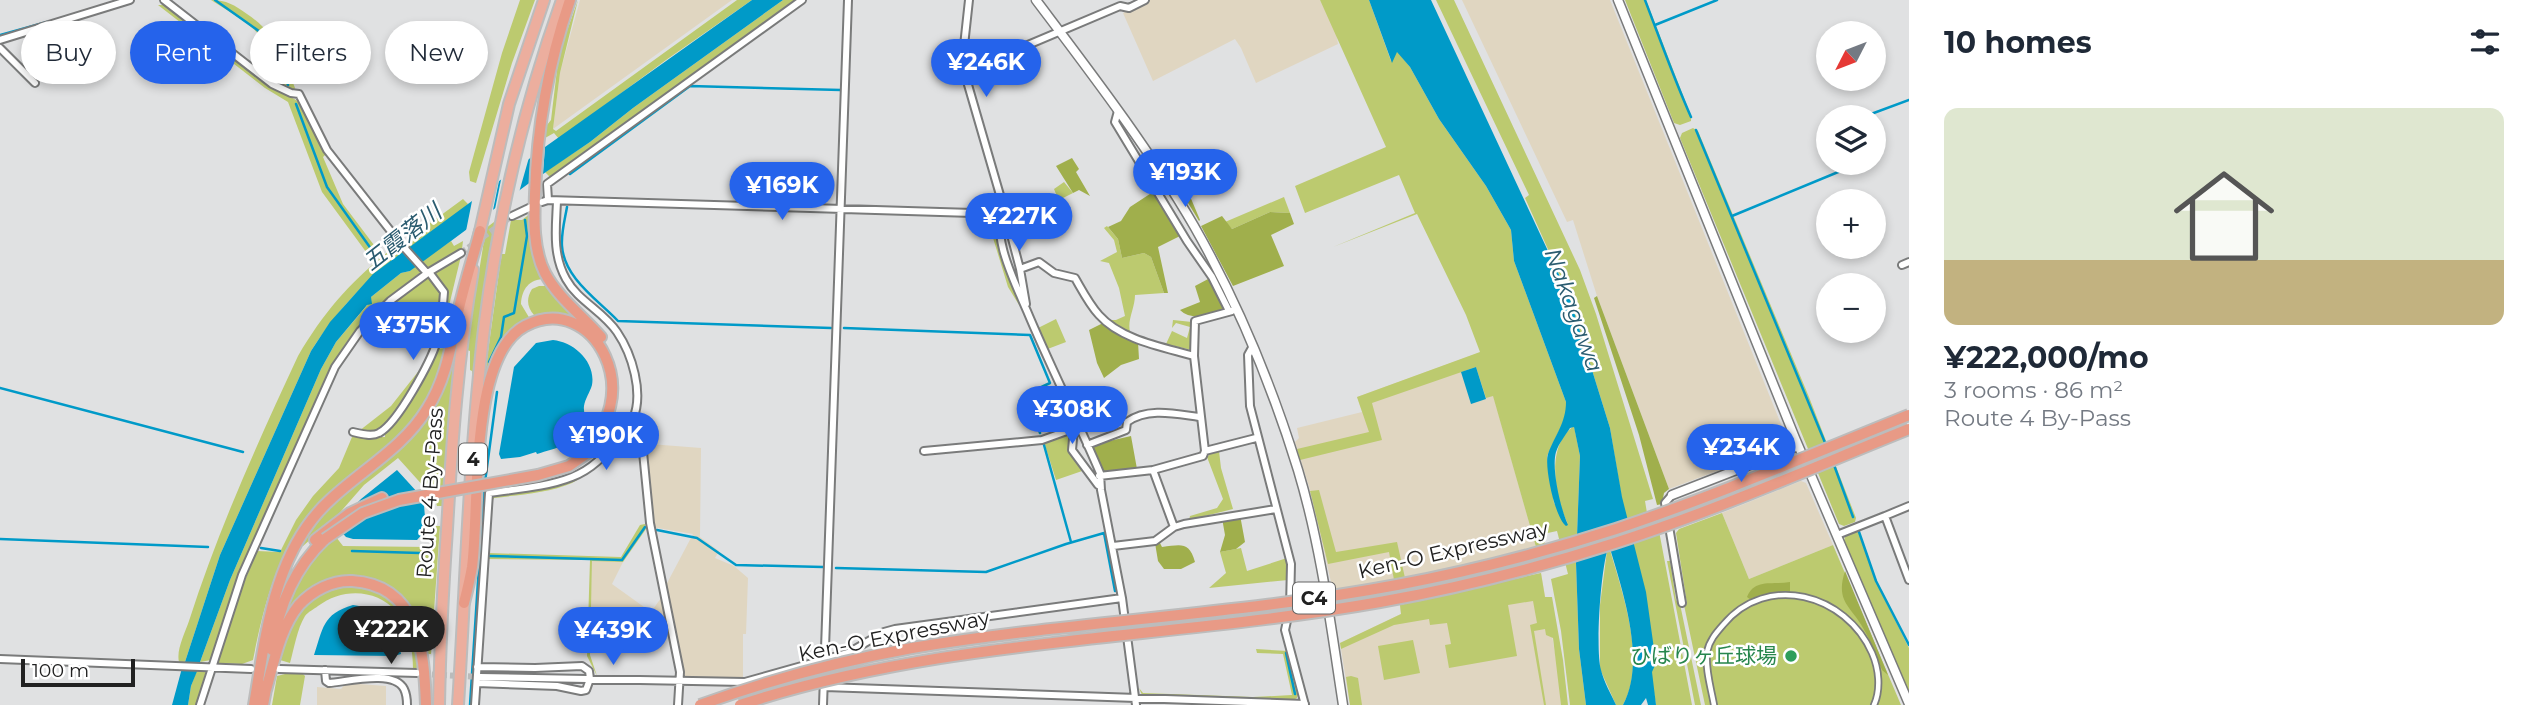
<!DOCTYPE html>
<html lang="en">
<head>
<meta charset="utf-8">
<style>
  :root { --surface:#fff; --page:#f6f6f7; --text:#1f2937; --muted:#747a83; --accent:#2563eb }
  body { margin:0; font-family:Montserrat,"Noto Sans JP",sans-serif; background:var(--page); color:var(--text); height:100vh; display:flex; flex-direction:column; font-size:26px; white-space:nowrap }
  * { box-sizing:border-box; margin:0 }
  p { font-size:23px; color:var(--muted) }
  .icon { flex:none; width:38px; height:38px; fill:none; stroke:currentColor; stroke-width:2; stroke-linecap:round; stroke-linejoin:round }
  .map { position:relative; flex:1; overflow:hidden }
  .panel { display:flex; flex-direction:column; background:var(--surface); width:630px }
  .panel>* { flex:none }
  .top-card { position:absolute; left:21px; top:21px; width:665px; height:63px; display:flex; gap:14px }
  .needle { width:46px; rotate:228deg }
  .controls { position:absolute; left:1816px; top:21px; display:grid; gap:14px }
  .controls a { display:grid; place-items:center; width:70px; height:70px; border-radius:50%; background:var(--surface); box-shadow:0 4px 10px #0003; font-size:35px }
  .scale { position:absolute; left:21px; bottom:18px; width:114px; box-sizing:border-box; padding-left:7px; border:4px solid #212121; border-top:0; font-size:19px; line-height:24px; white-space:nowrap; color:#212121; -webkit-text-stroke:5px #fff; paint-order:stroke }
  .price { position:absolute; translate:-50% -60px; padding:0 16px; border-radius:24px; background:var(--accent); color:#fff; font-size:23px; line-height:46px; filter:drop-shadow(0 2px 4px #0008) }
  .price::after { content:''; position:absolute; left:50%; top:42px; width:21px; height:16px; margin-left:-10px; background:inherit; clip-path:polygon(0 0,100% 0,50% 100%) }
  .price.active { background:#222; color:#fff }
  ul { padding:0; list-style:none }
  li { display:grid; align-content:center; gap:14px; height:371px; padding:0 35px }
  li span { display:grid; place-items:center; height:217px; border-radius:14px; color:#555 }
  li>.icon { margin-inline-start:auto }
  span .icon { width:126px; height:126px; fill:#fffc; stroke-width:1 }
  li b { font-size:30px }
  h2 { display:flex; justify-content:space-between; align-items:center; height:84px; padding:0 35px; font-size:30px }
  .chip { padding:0 24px; border-radius:32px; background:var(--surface); box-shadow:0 4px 10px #0003; font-size:24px; line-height:63px }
  .chip.active { background:var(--accent); color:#fff }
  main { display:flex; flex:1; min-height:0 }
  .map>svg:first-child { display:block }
  .industrial { fill:#e0d6c1 }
  .green { fill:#bcca6f }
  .forest { fill:#a0af4c }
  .water { fill:#009ac8 }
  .pier { fill:#e0e1e2 }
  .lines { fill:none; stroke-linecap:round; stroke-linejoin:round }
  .stream { stroke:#009ac8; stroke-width:2.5 }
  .minor-tunnel { stroke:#babbbb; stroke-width:6; stroke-dasharray:6 3; stroke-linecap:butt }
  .pedestrian-casing { stroke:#7a7b7b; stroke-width:8 }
  .minor-casing { stroke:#7a7b7b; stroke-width:10 }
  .tertiary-casing { stroke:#7a7b7b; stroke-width:11 }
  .trunk-casing { stroke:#bcbcbc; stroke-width:14 }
  .motorway-casing { stroke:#bcbcbc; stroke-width:14 }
  .pedestrian { stroke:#fff; stroke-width:4.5 }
  .minor { stroke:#fff; stroke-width:6 }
  .tertiary { stroke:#fff; stroke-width:8 }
  .trunk { stroke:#ecae9e; stroke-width:10 }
  .motorway { stroke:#e89a86; stroke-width:10 }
  .motorway-bridge-casing { stroke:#bcbcbc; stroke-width:14; stroke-linecap:butt }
  .motorway-bridge { stroke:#e89a86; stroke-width:10 }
  .leisure-dot { fill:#2e9e5b; stroke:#fff; stroke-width:2.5 }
  .labels { text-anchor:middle; stroke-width:5; stroke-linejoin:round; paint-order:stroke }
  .shield { fill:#fff; stroke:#646464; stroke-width:2 }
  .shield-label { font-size:19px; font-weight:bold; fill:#212121 }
  .street-label { font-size:21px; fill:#212121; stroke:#fff }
  .leisure-label { font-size:21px; fill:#27864d; stroke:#fff; text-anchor:end }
  .water-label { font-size:23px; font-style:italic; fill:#2b5c70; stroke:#fff }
</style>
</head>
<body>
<main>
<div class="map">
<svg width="1909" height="705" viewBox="0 0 1909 705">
  <rect width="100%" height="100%" fill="#e0e1e2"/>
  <path class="industrial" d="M580,0h152l-179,129 7,-56z
    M1150,0h170l16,32 2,12 -82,39 -15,-35 -6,-9 -82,42 -30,-68z
    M1462,0h148l179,444 -120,45 -72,-193 -24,-76 -6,2z
    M1481,352l55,195 -90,23 -113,21 -22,-98 -16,-51 4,-4 -2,-10 65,-16 -5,-15z
    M650,444l51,4 -1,89 19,14 -4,7 19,8 14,12 -2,56h-3v46l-60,-3v-12l-18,-78 28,-53 -41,-7 -6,-79z
    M1801,481l5,2 27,62 -84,34 -27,-66z
    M592,560l31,2 -11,22 39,28 10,-14 6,35 -77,-6z
    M1541,573l19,109 1,23h-211l-10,-62 61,-29 -1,-9z
    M346,683l40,3v19h-69v-18l24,2z"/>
  <path class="green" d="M211,0c16,0 23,5 36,14 30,20 36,42 48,74l-1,2 -9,-2 -14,-10 9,-6c-13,-41 -35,-50 -69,-72z
    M520,0h15l-23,63 -36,120 -6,-2 -1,-9 33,-119z
    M578,0l-18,73 -7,56 3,2 181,-131h15l-86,60 -107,79 -5,-6 -9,5 2,-13 4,-5 8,-67z
    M783,0h16l-248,178 -6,-6 45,-30 43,-34z
    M1320,0h49l22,61 6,-10 13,16 29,52 47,67 25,44 3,31 52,141v14l-19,40 7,47 14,21c-13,-25 -23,-79 6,-98l6,30 -4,107 3,86 7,56h-16l-9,-74 -10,-52 17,-5 -11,-43 -14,3 2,11 -9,2 -43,-151 -7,2 -10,-31 -104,36 10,37 -82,20 -3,-11 72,-17 -12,-35 123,-45 -14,-37 -49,-101 -84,33 82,-34 -16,-38 -94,38 -10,-27 91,-39z
    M1436,0h18l126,270 16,44 57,185 -8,2 5,30h9l33,174h-36l-46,-277 -41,-132 -44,-98 4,-3z
    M1625,0h21l45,116v5l-11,4 -6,-2z
    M158,5h8l96,76 34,19 9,10 13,31 8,13 -3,3 20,47 37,49 -8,7 -50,-68 -34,-90 -23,-14z
    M1693,128l5,3 111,266 47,121 -1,4 -11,4 -5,-2 -159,-386 2,-5z
    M1064,182l9,11 -12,6 3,11 -49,29 -3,-9 9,3 41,-24 -8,-20z
    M1284,197l6,16 -20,-1 -38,17 -7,-7z
    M463,199l5,5 -6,7 -54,38 -5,-6z
    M531,213l14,66c-16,0 -23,10 -24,25l9,15 -14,7 -18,21 -16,48 18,-130 2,-11h3l6,-34h11z
    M498,219l-25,162 -1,-10 -2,-1v-19l-3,-1v-3l19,-119z
    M990,220l4,1 16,59 11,28 -13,-21 -18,-59z
    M1107,226l11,13 4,19 22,-5 7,4 13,36 -29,2c0,13 -8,25 -5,37l-23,-12h9l9,-4 -6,-28 -10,-25 -9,-2 17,-9 -3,-12 -10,-12z
    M451,241l3,5 9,-5 -1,8 -35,19 -7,-6z
    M400,247l4,5c-40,30 -66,57 -93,99l-91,204 -35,107h-6c-3,-12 6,-29 10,-41 29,-91 69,-179 109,-265 27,-46 54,-76 95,-108z
    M461,256l-19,79 -2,2 7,-44 -3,-7 -8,-10v-4z
    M416,266l5,6 -46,36 -29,35 -24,42 -80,182 -31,93 -11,2 30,-82 91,-211 15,-27 34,-40 1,-5 30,-24 9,-2z
    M425,277l7,2 10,16 -7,23 -57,-3z
    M539,286h8l32,31 -3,4 -42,-6c-7,-8 -8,-16 -2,-26z
    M1056,319l10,23 -21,8 -7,-22z
    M1173,320l19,2v28l-26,-6 6,-13 15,7 3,-11 -14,-4 -4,5z
    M446,348c-9,36 -26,70 -55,95 -24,21 -52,38 -74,61 -39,44 -53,100 -64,156l-11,4 -23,-1 -1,-3 20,-63 19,-46 23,1 16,-32 17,-24 26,-28 13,-31h33v-4l32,-43 20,-41z
    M450,366l3,1 -11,139h-5l-2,-7 -37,-41 -34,27 -28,32 -33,29 -2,-1c12,-18 24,-36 41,-50 46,-39 94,-64 108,-129z
    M421,368c-2,12 -31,59 -45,63 -5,2 -12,1 -17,0l32,-25z
    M1066,434l4,3v15l15,18 -29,10 -12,-38z
    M1219,451l2,17 12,41 -44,11 1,-4 27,-8 6,-9 -16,-42 5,-5z
    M608,454l2,1v6c-13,2 -26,16 -38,22 -23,10 -54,12 -78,15l-3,6 -2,49 132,4 19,-32 5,-1 1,5 -23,33 -31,-1 -2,94 7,21 -10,-20 3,-96 -103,-1 3,-60 2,-2c44,-15 78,-6 116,-43z
    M1319,490l17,62 61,-10 8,36 -11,2 -5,-28 -61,12 -18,-73z
    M1722,513l27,66 84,-34 68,160h-196l-21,-100 3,-1 -11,-71 3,-4z
    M433,526h7l-9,128h-6l-17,-49 -11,-13 -26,-13 -30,-1 -57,41c11,-32 26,-60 52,-82l7,9 87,1z
    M1857,528l19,54 33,66v45l-65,-152 2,-8z
    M1608,543c13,46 40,117 15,162h-7l-16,-36v-64z
    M1241,548l6,23 40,-13 1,22 -79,8 17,-15 -6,-21z
    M1667,561h3l6,39 4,4 21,101h-6z
    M1541,573l4,24h7l11,63 5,45h-7l-8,-67 -7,-3 -1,-6 -11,2 12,74h-2l-14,-80 7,-2 -4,-22 -25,4 9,51 -68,12 -4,-23 6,-1 -4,-21 -17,2 -1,-6 -35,6 -53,24 -1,-6 61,-29 -1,-9z
    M353,586c48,7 62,40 66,84l-6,-1c0,-19 -4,-42 -16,-57 -21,-24 -55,-24 -79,-6 -4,3 -10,6 -13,10 -8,13 -11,33 -15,47l-10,-3c13,-43 25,-68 73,-74z
    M1413,640l7,33 -36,7 -6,-34z
    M1256,649l32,2 11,41 -2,6 -4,2 -151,-5 -3,-7 4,5 110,4 39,-2 -9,-41 -26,-1z
    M197,670l9,1 -9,34h-9l3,-19z
    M289,673l14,1 2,2 -5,29h-28l5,-29z
    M1351,676l7,2 4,27h-12l-4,-28z"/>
  <path class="forest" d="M1072,158l7,11 -3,3 14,24 -11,-6 -6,3 -17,-27z
    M1179,170l21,50 -1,1 -28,-46z
    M1156,190l26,45 -24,12 10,46h-4l-13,-36 -7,-4 -22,5 -4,-19 -10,-12 13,-6 9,-14z
    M1270,212l20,1 4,11 -23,11 13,31 -51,20 -32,-60 21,-10 10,13z
    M1210,278l14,30c-12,8 -33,13 -44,2l20,-8 -5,-16z
    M1597,296l72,193 -5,4 -2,11 -5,1 -18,-70 -45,-137z
    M1103,323l35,19 1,17 -18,6 -17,13 -7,-15 -8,-33z
    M1131,436l6,33 -20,3 -16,-1 -11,-22 2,-4z
    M1240,515l5,27 -9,7 -16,3 5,-17 -3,-17z
    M1159,541l3,6c19,-2 27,-6 33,15l-14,7h-17l-6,-8 -3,-18z
    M1845,571l43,104 -6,-5c-6,-14 -11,-29 -19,-42 -12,-22 -28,-26 -18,-57z
    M1790,582v10l-20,1 -19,7 -4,-3c7,-19 26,-12 43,-15z"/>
  <path class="water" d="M752,0h31l-150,108 -43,34 -47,32 2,-27z
    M1369,0h62l138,296 41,132 12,69 24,95 10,71 -4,9 4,33h-8l-2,-7 -5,7h-18c24,-45 -1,-115 -14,-160 -8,19 -14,104 -8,125 3,12 10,24 15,35h-30l-7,-56 -3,-86 4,-107 -6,-29 -4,1c-5,8 -11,15 -14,24 -5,16 5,58 12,73l-2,1c-11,-8 -22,-60 -18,-72 7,-19 18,-31 18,-52l-52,-141 -3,-31 -25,-44 -47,-67 -29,-52 -13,-15 -5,11z
    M533,156l-1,25 -81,60 -41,30 -9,2 -30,24 1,7 -5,1 -31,37 -15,27 -91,211 -30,82h-15l35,-107 91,-204 19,-29 43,-48z
    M553,340c21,2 43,22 39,45 -2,7 -7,14 -8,21 -1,7 3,15 3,22 -13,17 -31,20 -50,26l-1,-2 -16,5 -19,2 -2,-5 15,-87 22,-24z
    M1476,367l10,32 -15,5 -10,-32z
    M397,470l21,23 -1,5 7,7 2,25 -9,10 -64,-1 -7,-2 -11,-12 26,-26z
    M353,605c33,5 43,17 48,49l-7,2 -80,-1c9,-26 8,-41 39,-50z
    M182,668l16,1 -7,17 -3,19h-16z"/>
  <path class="pier" d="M530,154l-12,42 -24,18 8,-39z
    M500,176l-8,39 -27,21 8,-40z"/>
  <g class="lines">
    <path class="stream" d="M215,0l48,34 14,23 11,28
      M1645,0c15,39 29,79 46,117
      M1655,25l62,-25
      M0,35l47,-13
      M296,104l31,83 47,66
      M1863,117l46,-17
      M1696,130l130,315
      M570,174l120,-88 151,4
      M567,207c-2,12 -6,26 -5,39 2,32 36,54 56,75l213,7
      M1732,216l128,-53
      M844,328l186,7 20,48 -17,8 14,32 -9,4 2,6
      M489,362l12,-25 3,-20 10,-4 13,-77 -2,-16
      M0,388l243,64
      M1044,445l27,97
      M1834,465l19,52
      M485,482l12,-90
      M1858,529l18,52 33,64
      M657,530l40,8 39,27 87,2
      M0,539l208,8
      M261,548l19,3
      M352,551l68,2
      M490,556l132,4 23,-33
      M836,568l150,4 80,-28 38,-11 11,58
      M1286,653l9,41
      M470,705l14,-217"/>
    <path class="minor-tunnel" d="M461,253l51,-37
      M423,674l57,3"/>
    <g class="pedestrian-casing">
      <path id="pedestrian" d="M1714,705c-3,-17 -9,-36 -7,-53 2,-11 9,-19 16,-27 44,-53 123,-31 149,28 7,16 9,36 2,52"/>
    </g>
    <g class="minor-casing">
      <path id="minor" d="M164,0l108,84 19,9 8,1 28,56 73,93 27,30
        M969,0l-7,64 40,138
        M0,40l130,-40
        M0,48l35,35
        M964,72l156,-66 9,2 16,-8
        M1118,111l-3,11 72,119 25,36 17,34
        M1001,199c-8,41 10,75 26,112 23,55 50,108 73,162l1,17 21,108 14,107
        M548,200l-1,-16 255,-184
        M542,202l6,-2 457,14
        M1005,212l15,57 6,35
        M512,216l19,-9
        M1902,265l7,-3
        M1020,269l19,-7 15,11 21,5c7,12 14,26 24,37 22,25 64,32 95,41
        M1253,346l-5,9 2,51 41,158 -1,43 -5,23 20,75
        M1074,428l-2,22 26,35
        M353,432c8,2 19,5 26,1 19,-10 52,-72 58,-92 4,-16 6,-33 7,-49l-15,-20
        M617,441l25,1 8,81 30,149 -2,33
        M1087,445l39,-15 1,-8c21,-15 49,-8 72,-5
        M924,451l118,-11 36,-13
        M1205,451l-11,-95 1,-35 37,-10
        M1099,476l54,-6
        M1672,495l-7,8 17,100
        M1885,516l24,-10
        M1174,527l-21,-57 50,-14 2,-5 51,-13
        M1837,535l48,-19 24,64
        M1113,546l42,-5 19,-14 10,-3 92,-15
        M0,659l251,10
        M279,669l138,4
        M325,670l1,11 3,2c17,-1 65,-14 75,6 2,4 3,11 3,16
        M480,677l265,5 103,-29 36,-21 11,-3 227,-31
        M477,683l80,3 24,5 5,-1 4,-11 -1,-8 -7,-5 -47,2 -58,-1
        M825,687l480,17
        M200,705l42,-130 93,-208 25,-36 30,-30 39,-29 32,-19
        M475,705l14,-212c27,-4 58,-6 83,-16 21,-8 36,-24 48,-42 4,-5 10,-10 13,-16 11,-26 -1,-65 -16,-87 -14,-21 -39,-31 -51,-53 -14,-25 -10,-52 -9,-78
        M823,705l25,-705"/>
    </g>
    <g class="tertiary-casing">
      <path id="tertiary" d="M1036,0c55,73 112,147 158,226 44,77 78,160 104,244 23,76 33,157 45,235
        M1618,0l177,438 114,266
        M1672,495l126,-49"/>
    </g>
    <g class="trunk-casing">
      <path id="trunk" d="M478,240l31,-136 35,-104
        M439,705c1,-59 4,-117 8,-176 5,-87 11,-173 26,-259
        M458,705c8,-125 11,-251 26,-376 14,-112 40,-223 78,-329"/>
    </g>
    <g class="motorway-casing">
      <path id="motorway" d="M570,0c-22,64 -33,126 -35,194 -1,26 -2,55 10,79 13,25 38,43 56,64
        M315,540l35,-27 32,-15
        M464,603c3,-12 6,-24 8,-36 8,-58 -4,-211 53,-241 69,-37 127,74 52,128
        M272,650c6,-42 21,-81 53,-111
        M266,690c8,-28 14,-62 33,-85 13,-14 33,-25 53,-24 68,4 72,71 74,124
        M254,705c12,-71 20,-154 76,-205 33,-31 73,-52 97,-91 20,-31 24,-65 32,-101 6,-26 14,-51 21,-77
        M263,705l4,-21"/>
    </g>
    <use href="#pedestrian" class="pedestrian"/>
    <use href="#minor" class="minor"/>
    <use href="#tertiary" class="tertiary"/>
    <use href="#trunk" class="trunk"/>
    <use href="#motorway" class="motorway"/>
    <g class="motorway-bridge-casing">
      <path id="motorway-bridge" d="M325,539l38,-26 36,-13 139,-25 31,-9 27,-19 18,-28
        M700,705c69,-25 140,-44 212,-57 161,-27 325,-33 485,-63 74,-14 148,-33 219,-56 99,-33 196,-75 293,-114
        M740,705c206,-68 427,-65 640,-103 79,-14 158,-34 235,-59 100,-32 197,-75 294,-114"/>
    </g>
    <use href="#motorway-bridge" class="motorway-bridge"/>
  </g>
  <circle class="leisure-dot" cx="1791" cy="656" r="7"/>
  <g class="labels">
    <g class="shield">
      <rect x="459" y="443.5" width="28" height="31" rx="5"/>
      <rect x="1293" y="582.5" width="42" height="31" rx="5"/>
    </g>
    <g class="shield-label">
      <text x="473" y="466">4</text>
      <text x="1314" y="605">C4</text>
    </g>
    <g class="street-label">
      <text transform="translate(430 493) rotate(-86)" y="7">Route 4 By-Pass</text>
      <text transform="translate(1453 550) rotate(-13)" y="7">Ken-O Expressway</text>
      <text transform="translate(894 636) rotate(-11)" y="7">Ken-O Expressway</text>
    </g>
    <g class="leisure-label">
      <text x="1777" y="663">ひばりヶ丘球場</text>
    </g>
    <g class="water-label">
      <text transform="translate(402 237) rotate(-38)" y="8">五霞落川</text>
      <text transform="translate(1574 310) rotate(70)" y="8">Nakagawa</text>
    </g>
  </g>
</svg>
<div class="controls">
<a><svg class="needle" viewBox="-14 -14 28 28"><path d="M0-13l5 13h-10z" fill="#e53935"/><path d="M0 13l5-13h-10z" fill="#747a83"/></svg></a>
<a><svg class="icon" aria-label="layers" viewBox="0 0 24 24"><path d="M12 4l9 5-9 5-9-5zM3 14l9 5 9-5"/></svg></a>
<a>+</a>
<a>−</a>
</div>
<div class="scale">100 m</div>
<b class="price" style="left:986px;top:99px">¥246K</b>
<b class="price" style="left:1185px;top:209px">¥193K</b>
<b class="price" style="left:782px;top:222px">¥169K</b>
<b class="price" style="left:1019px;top:253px">¥227K</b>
<b class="price" style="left:413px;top:362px">¥375K</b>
<b class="price" style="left:1072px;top:446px">¥308K</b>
<b class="price" style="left:606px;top:472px">¥190K</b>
<b class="price" style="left:1741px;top:484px">¥234K</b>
<b class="price active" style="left:391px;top:666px">¥222K</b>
<b class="price" style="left:613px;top:667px">¥439K</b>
<div class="top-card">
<a class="chip">Buy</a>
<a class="chip active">Rent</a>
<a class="chip">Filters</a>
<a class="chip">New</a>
</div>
</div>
<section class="panel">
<h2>10 homes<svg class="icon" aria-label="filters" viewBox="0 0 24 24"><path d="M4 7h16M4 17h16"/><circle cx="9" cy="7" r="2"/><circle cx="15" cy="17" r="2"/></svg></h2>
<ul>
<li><span style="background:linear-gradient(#dfe7d0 70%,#c2b280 0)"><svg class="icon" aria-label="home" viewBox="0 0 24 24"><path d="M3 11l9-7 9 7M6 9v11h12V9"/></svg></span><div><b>¥222,000/mo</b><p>3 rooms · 86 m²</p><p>Route 4 By-Pass</p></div></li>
</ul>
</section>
</main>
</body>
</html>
